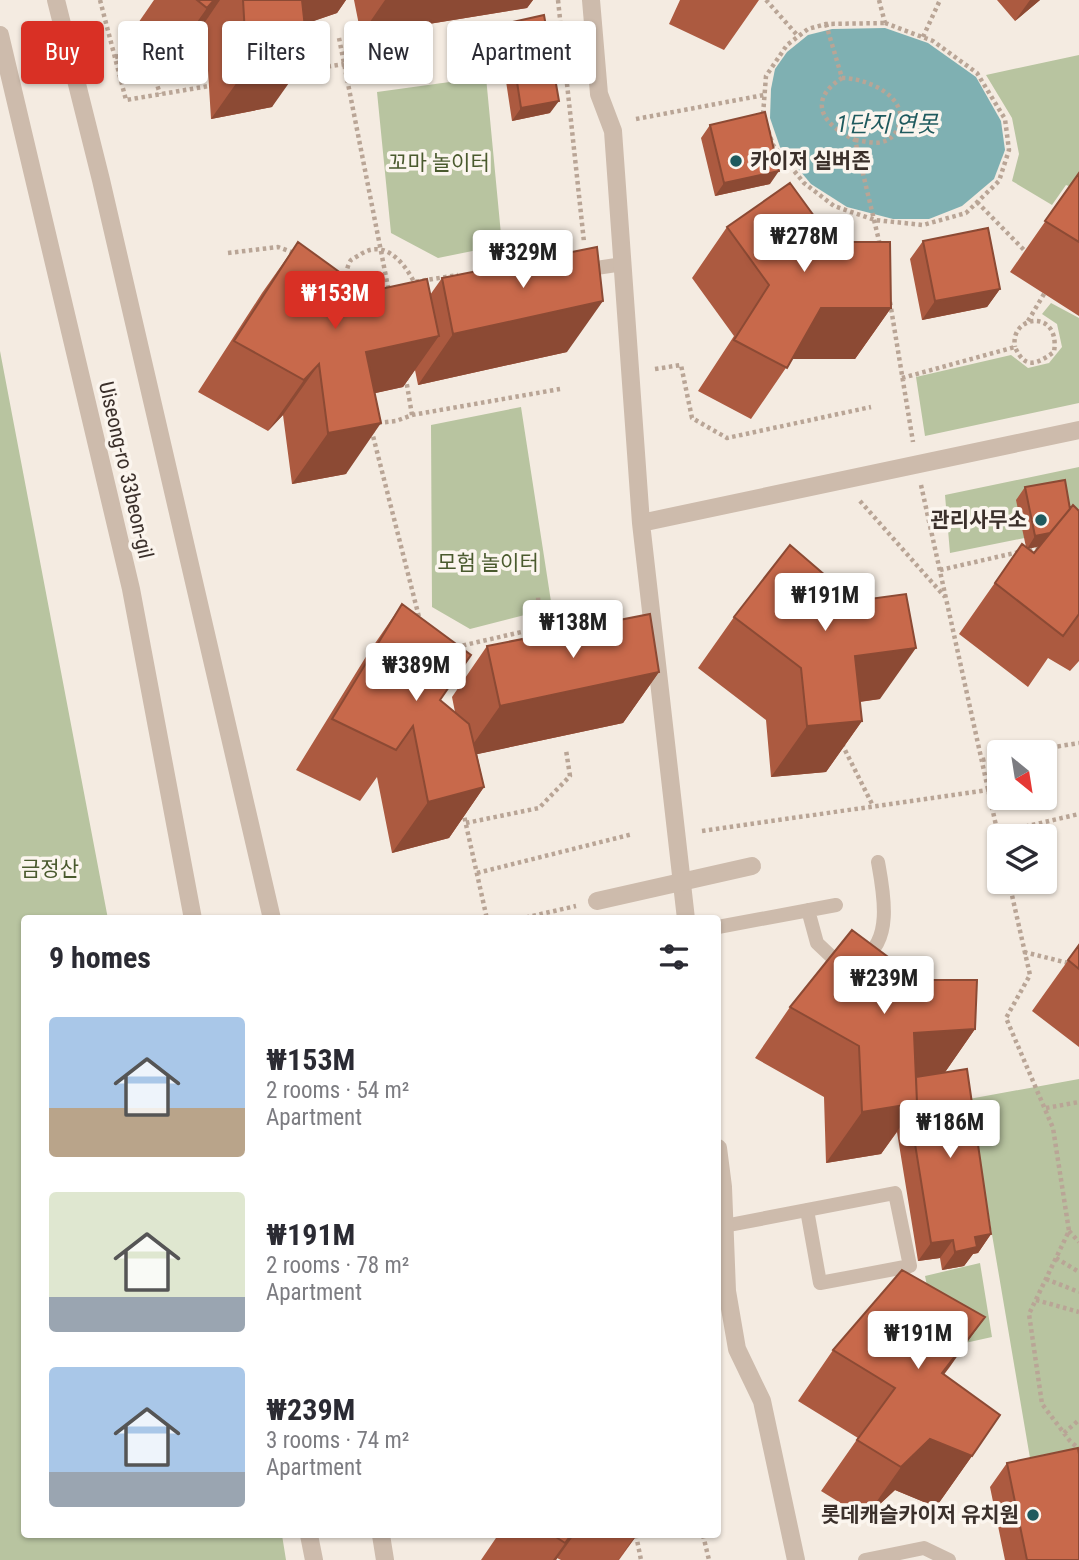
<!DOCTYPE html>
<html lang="en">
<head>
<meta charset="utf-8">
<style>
  :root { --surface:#fff; --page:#f7f7f7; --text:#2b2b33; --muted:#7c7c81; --accent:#d93025 }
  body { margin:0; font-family:"Roboto Condensed","Noto Sans KR",sans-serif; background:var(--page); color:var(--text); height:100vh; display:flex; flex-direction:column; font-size:26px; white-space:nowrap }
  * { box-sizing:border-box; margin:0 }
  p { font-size:23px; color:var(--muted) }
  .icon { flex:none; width:38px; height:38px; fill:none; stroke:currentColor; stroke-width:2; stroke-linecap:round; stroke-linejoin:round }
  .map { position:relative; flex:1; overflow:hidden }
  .panel { position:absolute; left:21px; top:915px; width:700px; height:623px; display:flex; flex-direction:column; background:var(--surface); border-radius:7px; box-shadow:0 2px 5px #0004 }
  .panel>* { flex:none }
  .banner { position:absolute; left:21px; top:21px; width:700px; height:63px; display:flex; gap:14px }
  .needle { width:46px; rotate:150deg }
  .tools { position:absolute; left:987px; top:740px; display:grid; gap:14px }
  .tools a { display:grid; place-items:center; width:70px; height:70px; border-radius:7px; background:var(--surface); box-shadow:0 2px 5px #0004; font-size:35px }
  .price { position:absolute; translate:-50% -60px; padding:0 16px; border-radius:7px; background:#fff; color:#222; font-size:23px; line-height:46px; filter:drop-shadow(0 2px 4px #0008) }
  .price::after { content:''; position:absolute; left:50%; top:42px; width:21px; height:16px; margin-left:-10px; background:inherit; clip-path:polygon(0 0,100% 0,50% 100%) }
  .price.on { background:var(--accent); color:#fff }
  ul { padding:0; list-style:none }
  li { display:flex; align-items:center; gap:21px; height:175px; padding:0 28px }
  li span { display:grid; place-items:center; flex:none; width:196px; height:140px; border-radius:7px; color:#555 }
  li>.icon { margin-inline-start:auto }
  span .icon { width:84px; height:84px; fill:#fffc; stroke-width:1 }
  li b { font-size:30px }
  h2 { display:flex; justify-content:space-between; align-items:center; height:84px; padding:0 28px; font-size:30px }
  .pill { padding:0 24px; border-radius:7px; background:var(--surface); box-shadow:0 2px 5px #0004; font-size:24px; line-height:63px }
  .pill.on { background:var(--accent); color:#fff }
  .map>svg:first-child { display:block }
  .green { fill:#b8c4a0 }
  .water { fill:#7fb0b2 }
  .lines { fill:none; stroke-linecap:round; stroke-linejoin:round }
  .path { stroke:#b9a596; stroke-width:4.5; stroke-dasharray:3.5 3.5; stroke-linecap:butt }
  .service { stroke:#cdbbac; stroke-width:14 }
  .minor { stroke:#cdbbac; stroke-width:18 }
  .pedestrian-bridge { stroke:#cdbbac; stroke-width:18 }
  .wall { fill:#ac5a40; fill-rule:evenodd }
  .shaded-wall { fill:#8c4a34 }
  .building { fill:#c8694b; stroke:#8c4a34; stroke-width:2 }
  .poi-dot { fill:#1f5a5e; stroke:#fbf5ee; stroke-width:2.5 }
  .labels { text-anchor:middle; stroke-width:7; stroke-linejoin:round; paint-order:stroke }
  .poi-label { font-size:21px; font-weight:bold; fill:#3b302b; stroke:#fbf5ee; text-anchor:end }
  .park-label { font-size:21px; fill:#4a5a2e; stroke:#fbf5ee }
  .street-label { font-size:21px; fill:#3b302b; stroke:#fbf5ee }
  .water-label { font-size:23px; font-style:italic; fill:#1f5a5e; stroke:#fbf5ee }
</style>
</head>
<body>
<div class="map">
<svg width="1079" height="1560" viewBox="0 0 1079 1560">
  <rect width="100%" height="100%" fill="#f4ebe1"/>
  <path class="green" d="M1079,55v135l-13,-5 -14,20 -40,-24 7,-27 -7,-36 -26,-43z
    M486,77l16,168 -64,13 -47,-25 -14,-141z
    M1051,303l28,15v85l-154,33 -9,-59 95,-22 17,13 21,-5 13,-16 -5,-23 -15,-10z
    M0,351l108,568h-84v616h258l4,25h-286z
    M521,407l31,201 -82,21 -38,-22 -1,-182z
    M1079,467v60l-129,26 -5,-58z
    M1079,1079v431l-48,-46 -62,-365z
    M980,1263l12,74 -27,6 -32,-28 -8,-39z"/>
  <path class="water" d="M885,28l43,15 48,34 25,44 4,29 -11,29 -32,27 -33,13h-36l-46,-12 -36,-23 -31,-37 -10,-29 1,-29 4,-20 12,-17 21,-17 24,-6z"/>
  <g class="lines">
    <path class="path" d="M100,0l26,100 89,-15
      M558,0l26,242
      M766,0l32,36
      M879,0l6,23
      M885,23l48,18 44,32 28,46 4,31 -10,31 -33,32 -43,12 -48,-5 -41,-14 -30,-23 -31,-38 -10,-30 3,-39 21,-31 21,-16 18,-5z
      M826,24l16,54c-36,23 -19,47 13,62l25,105
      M923,37l17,-37
      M339,38l50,254
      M115,57l31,-7 14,44
      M293,72l51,-8
      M842,78c25,0 69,19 56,50 -3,7 -8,12 -16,14 -8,2 -19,-1 -27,-2
      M636,119l128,-24
      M977,202l51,52
      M228,253l50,-6 16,6
      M344,282c2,-6 3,-17 7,-22 3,-2 7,-4 10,-6 23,-15 43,8 53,28
      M412,287l2,-5 44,-7
      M890,302l23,140
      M1028,321l19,-32
      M655,369l26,-4 11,53 35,20 144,-31
      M902,378l113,-31c10,23 22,17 39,5 7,-44 -45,-37 -39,-5
      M412,415l148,-26
      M378,423l18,-2 16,-6 -6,-36
      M373,430l-1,2 48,189
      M921,485l78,354
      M860,501l85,96
      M940,570l101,-23
      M456,647l83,-19 -1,-33
      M842,744l31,62
      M1023,752l56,-9
      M982,760l17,-3
      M463,811l24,108
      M466,823l73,-15 31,-32 -4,-26
      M702,831l286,-41
      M998,833l81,-19
      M477,873l156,-39
      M1009,882l21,93 -24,43 47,110 16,103 -40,83 13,90 28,37 9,8
      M519,919l57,-13
      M1024,952l52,13 3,-1
      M1046,1108l33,-6
      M1069,1231l10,11
      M1056,1258l23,14
      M1046,1279l33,13
      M1036,1300l43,12
      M1064,1433l15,-13
      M636,1535l5,25
      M703,1535l6,25"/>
    <path class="service" d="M583,270l40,-6
      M808,910l9,33 18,17c8,0 20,2 27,-2 32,-16 21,-68 16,-96
      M718,927l118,-22
      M724,1226l171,-33 15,73 -90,17 -13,-73
      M865,1560l59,-12 25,12"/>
    <path class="minor" d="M56,0l45,180 171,739
      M591,0l8,94 14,37 28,392 45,396
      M0,35l131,554 62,330
      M641,523l438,-93
      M718,1148l5,39 4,104 10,58 25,52 34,159
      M309,1535l5,25
      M381,1535l4,25"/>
    <path class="pedestrian-bridge" d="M597,901l155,-35"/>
  </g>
  <path class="wall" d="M154,0h192l-9,13 -33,11 -32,83 -61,12 -6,-97 -34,37 -37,-30z
    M354,0h179l-6,8 -166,27z
    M680,0h79l-35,50 -55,-26z
    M997,0h43l-25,21z
    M508,23l42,90 -38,8 -13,-86z
    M710,125l60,59 -55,12 -14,-58z
    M1079,173v143l-69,-44z
    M727,227l106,15 58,66 -36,51h-63l-41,60 -53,-28 36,-55 -42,-58z
    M923,241l77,48 -13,18 -65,13 -12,-61z
    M298,242l69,50 63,3 12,-17 125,74 -149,33 -3,-15 -12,17 -28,6 -29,81 -54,10 -9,-69 -15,16 -70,-39 64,-99z
    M1025,487l45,22 9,2v150l-9,10 -22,-13 -20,29 -69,-53 63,-90 4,3 -10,-47zM1039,546l-5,7 -6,-5h4z
    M402,604l38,96 15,12 -3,-15 35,-51 172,26 -36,51 -146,31 7,33 -35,51 -57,15 -15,-76 -17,24 -64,-31 71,-115z
    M734,617l146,82 -20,3 2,19 -36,51 -55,5 -5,-57 -68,-52z
    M1079,945v102l-47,-36z
    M790,1007l185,22 -30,43 46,162 -13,19 -5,1 -9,12 -22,4 -2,-12 -22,3 -21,-129 -16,22 -55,9 -2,-66 -69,-39z
    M833,1350l111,25 28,81 -36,51 -41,-17 -30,28 -44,-27 37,-53 -60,-37z
    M1007,1463l72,97h-74l-15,-73z
    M498,1535h139l-18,25h-58l-4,-2 -1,2h-75z"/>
  <path class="shaded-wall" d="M214,0h6l-15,22 -34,37 36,-51z
    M292,0h54l-9,13 -72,25z
    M385,0h148l-6,8 -166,27z
    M1030,0h10l-25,21z
    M308,56l-36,51 -61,12 36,-51z
    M559,101l-9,12 -38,8 9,-13z
    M779,171l-9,13 -55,12 9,-13z
    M1000,289l-13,18 -65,13 13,-19z
    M603,301l-36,51 -149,33 35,-51z
    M821,308h70l-36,51h-70z
    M439,336l-36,51 -72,16 35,-51z
    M319,364l-36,51 -15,16 36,-51z
    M381,423l-35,51 -54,10 36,-51z
    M1073,528l-9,13 -37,8 8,-13z
    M916,648l-36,51 -61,8 36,-51z
    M659,672l-36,51 -159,34 36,-51z
    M862,721l-36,51 -55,5 36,-51z
    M484,787l-35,51 -57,15 36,-51z
    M975,1029l-36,52 -34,2 9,-50z
    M917,1103l-36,51 -55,9 36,-51z
    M991,1234l-13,19 -5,1 -9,12 -22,4 13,-18 20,-15z
    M953,1240l-13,18 -22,3 13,-18z
    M985,1317l-36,51 -43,56 36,-51z
    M930,1439l42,17 -36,51 -41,-17 -30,28 36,-51z
    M571,1535h3l-18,25h-3z
    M636,1535h1l-19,25z"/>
  <path class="building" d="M197,0h17l-7,8z
    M243,0h59l6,56 -61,12z
    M544,15l15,86 -38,7 -13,-85z
    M765,112l14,59 -55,12 -14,-58z
    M1079,173v69l-34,-21z
    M790,183l43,59h57l1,66h-70l-34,60 -53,-28 35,-55 -42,-58z
    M988,228l12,61 -65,12 -12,-60z
    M298,242l69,50 60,-13 12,57 -73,16 15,71 -53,10 -9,-69 -15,16 -70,-39z
    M597,247l6,54 -150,33 -11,-56z
    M1065,480l5,29 -20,24 -15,3 -10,-49z
    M1073,505l6,6v103l-16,22 -68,-53 27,-39 12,9z
    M790,545l65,56 51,-7 10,54 -61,8 7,65 -55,5 -6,-58 -67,-51z
    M402,604l69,51 -31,45 29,24 15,63 -56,15 -15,-76 -17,24 -64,-31z
    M650,614l9,58 -159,34 -13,-60z
    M852,930l67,50h58l-2,49 -61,4 3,70 -55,9 -3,-66 -69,-39z
    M1079,945v24l-11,-9z
    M967,1069l24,165 -16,3 2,10 -22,5 -2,-12 -22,3 -21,-130 7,-10 -1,-26z
    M902,1270l83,47 -43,56 58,42 -28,41 -42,-17 -29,28 -44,-27 38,-52 -62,-38z
    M1078,1448l1,6v106h-52l-20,-97z
    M553,1535h18l-6,8z"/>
  <g class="poi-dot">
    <circle cx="736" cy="161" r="7"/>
    <circle cx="1041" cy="520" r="7"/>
    <circle cx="1033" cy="1515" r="7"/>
  </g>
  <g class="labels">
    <g class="poi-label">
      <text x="750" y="168" text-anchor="start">카이저 실버존</text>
      <text x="1027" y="527">관리사무소</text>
      <text x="1019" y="1522">롯데캐슬카이저 유치원</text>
    </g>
    <g class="park-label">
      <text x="439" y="170">꼬마 놀이터</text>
      <text x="488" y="570">모험 놀이터</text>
      <text x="50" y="876">금정산</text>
    </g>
    <g class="street-label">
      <text transform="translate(126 470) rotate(77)" y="7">Uiseong-ro 33beon-gil</text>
    </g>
    <g class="water-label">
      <text x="887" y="132">1단지 연못</text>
    </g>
  </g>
</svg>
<div class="tools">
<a><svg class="needle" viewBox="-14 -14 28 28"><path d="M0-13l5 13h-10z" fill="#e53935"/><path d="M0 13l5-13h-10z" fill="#7c7c81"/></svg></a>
<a><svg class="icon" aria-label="layers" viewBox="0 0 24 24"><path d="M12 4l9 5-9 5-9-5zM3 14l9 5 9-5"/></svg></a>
</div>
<b class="price" style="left:804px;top:274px">₩278M</b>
<b class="price" style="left:523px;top:290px">₩329M</b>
<b class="price on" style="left:335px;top:331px">₩153M</b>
<b class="price" style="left:825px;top:633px">₩191M</b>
<b class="price" style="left:573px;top:660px">₩138M</b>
<b class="price" style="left:416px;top:703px">₩389M</b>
<b class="price" style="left:884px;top:1016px">₩239M</b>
<b class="price" style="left:950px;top:1160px">₩186M</b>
<b class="price" style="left:918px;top:1371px">₩191M</b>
<div class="banner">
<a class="pill on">Buy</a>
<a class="pill">Rent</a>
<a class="pill">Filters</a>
<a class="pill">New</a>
<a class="pill">Apartment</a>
</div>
<section class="panel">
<h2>9 homes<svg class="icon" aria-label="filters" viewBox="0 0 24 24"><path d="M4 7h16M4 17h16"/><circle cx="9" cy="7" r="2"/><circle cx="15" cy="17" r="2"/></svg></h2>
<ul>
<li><span style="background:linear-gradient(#a9c7e8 65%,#b9a48a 0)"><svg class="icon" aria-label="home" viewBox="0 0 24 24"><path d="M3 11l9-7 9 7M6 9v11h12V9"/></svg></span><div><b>₩153M</b><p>2 rooms · 54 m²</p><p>Apartment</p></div></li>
<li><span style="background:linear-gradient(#dfe7d0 75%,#9aa5b1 0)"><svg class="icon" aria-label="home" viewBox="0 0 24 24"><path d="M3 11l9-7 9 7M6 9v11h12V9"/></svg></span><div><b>₩191M</b><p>2 rooms · 78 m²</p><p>Apartment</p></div></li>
<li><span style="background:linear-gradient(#a9c7e8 75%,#9aa5b1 0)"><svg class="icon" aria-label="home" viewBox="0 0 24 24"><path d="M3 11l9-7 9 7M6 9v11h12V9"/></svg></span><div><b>₩239M</b><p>3 rooms · 74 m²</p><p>Apartment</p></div></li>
</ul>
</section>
</div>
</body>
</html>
